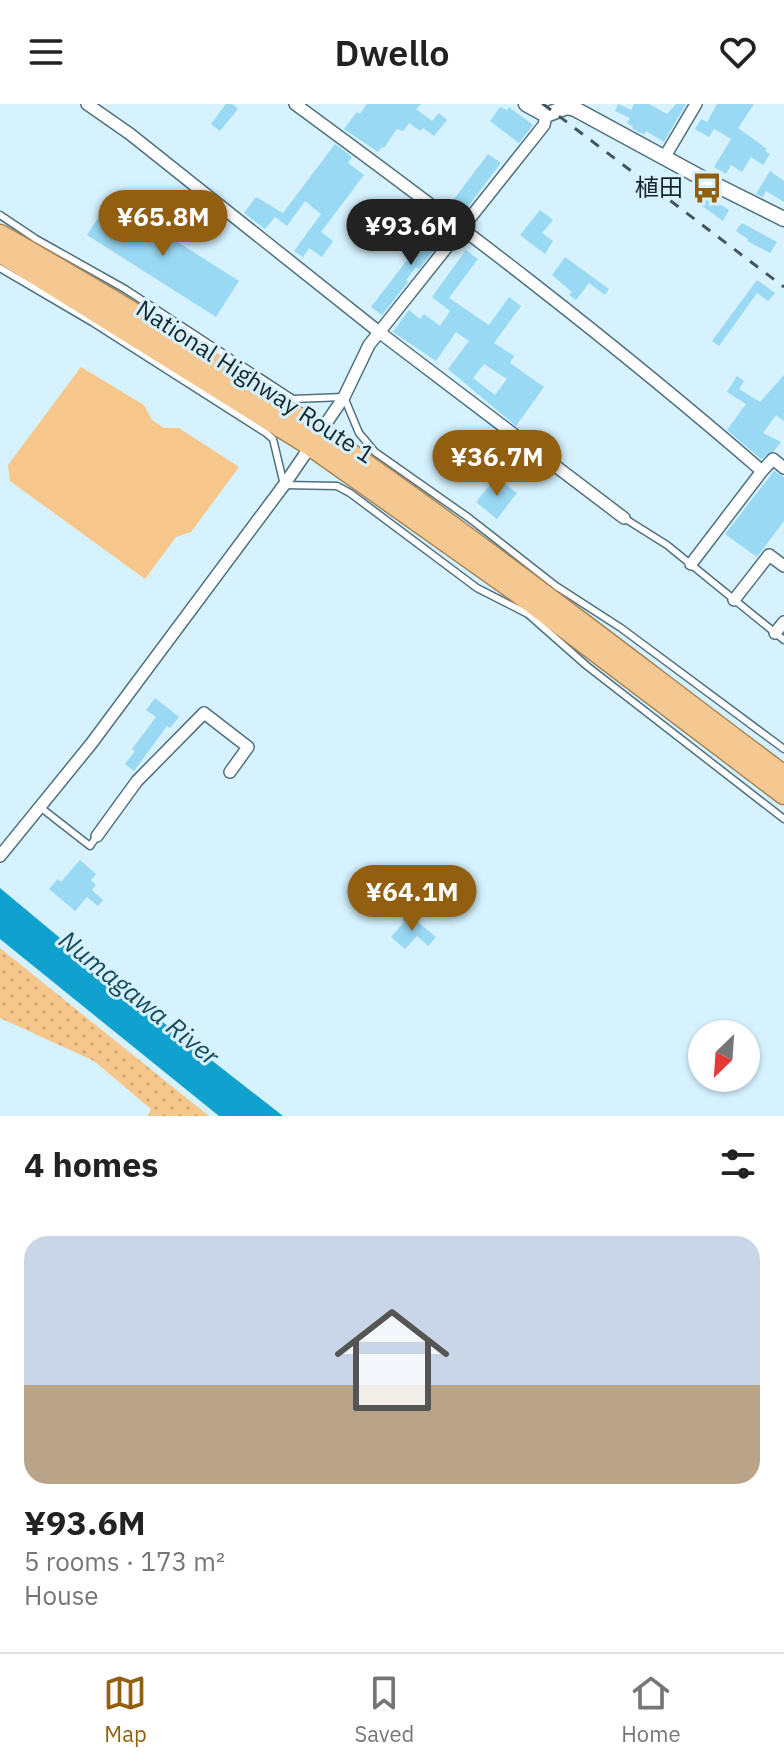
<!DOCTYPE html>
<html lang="en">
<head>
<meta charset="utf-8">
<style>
  :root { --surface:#fff; --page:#f2f2f2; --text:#222; --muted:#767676; --line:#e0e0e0; --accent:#915f0f }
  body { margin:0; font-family:"IBM Plex Sans","Noto Sans JP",sans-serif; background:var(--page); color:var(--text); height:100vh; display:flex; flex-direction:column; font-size:30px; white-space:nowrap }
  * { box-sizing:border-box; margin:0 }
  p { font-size:26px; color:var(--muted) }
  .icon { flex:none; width:44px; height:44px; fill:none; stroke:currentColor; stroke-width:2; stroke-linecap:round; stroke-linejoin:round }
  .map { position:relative; height:1012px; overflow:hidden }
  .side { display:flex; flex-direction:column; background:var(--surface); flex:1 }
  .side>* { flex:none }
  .needle { width:52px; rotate:205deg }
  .tools { position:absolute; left:688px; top:916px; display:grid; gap:16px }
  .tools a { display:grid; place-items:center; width:72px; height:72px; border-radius:50%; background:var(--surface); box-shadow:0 2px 6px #0004; font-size:40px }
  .price { position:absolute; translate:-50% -68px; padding:0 18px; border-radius:28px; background:var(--accent); color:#fff; font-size:26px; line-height:52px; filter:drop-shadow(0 2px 4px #0008) }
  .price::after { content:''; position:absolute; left:50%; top:48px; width:24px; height:18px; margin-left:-12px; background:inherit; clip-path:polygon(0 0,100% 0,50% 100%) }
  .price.current { background:#222; color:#fff }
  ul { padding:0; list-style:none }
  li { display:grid; align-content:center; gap:16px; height:424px; padding:0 24px }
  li+li { border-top:2px solid var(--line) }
  li span { display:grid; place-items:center; height:248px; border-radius:24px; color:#555 }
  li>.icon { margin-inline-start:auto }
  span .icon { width:144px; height:144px; fill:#fffc; stroke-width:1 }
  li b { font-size:34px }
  h2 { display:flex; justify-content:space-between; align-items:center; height:96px; padding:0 24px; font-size:34px }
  header { display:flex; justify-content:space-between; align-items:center; height:104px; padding:0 24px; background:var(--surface); font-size:36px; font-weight:600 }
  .tabs { display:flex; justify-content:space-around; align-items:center; height:112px; border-top:2px solid var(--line); background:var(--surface); font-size:22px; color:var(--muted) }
  .tabs a { display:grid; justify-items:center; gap:4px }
  .tabs .current { color:var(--accent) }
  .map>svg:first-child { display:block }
  .grass { fill:url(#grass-dots) }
  .pitch { fill:#f7c68a }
  .water { fill:#11a1ce }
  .building { fill:#99d9f4; fill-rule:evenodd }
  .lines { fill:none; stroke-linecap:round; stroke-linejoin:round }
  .service-casing { stroke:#50707f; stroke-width:9 }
  .minor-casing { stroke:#50707f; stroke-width:14 }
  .tertiary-casing { stroke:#50707f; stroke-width:17 }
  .trunk-casing { stroke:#a5865a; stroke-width:23 }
  .service { stroke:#fff; stroke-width:6 }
  .minor { stroke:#fff; stroke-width:11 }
  .tertiary { stroke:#fff; stroke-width:14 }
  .trunk { stroke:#f4c890; stroke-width:20 }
  .rail { stroke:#43545c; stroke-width:3; stroke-dasharray:10 10; stroke-linecap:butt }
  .labels { text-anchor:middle; stroke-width:6; stroke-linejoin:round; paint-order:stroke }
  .poi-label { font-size:24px; fill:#17252b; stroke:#d5f2fe; text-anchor:end }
  .street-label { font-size:24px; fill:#17252b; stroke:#d5f2fe }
  .water-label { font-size:26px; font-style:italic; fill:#184b5e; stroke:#d5f2fe }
</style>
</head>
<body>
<header><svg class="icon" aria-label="menu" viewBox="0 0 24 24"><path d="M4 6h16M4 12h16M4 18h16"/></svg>Dwello<svg class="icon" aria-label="heart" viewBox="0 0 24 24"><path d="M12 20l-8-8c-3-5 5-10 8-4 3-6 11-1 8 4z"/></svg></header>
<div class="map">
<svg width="784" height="1012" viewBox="0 0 784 1012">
  <defs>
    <pattern id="grass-dots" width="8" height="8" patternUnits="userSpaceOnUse" patternTransform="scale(2)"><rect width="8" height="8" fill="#f7c68a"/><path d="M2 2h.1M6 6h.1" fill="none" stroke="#d3aa77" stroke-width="1.8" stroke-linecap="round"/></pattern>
  </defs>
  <rect width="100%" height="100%" fill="#d5f2fe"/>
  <path class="grass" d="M0,844l209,168h-61l3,-7 -57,-48 -94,-43z"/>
  <path class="pitch" d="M81,263l63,38 8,15 12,8h15l60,39 -48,65 -15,5 -31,42 -135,-98 -2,-16z"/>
  <path class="water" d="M0,784l132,110 151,118h-64l-219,-177z"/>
  <path class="building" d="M226,0h6l6,5 -18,22 -9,-7z
    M367,0h54l-5,5 16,12 7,-8 8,7 -13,16 -11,-8 -3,3 -11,-8 -6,8 -6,-2 -13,19 -2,-1 -4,5 -34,-23 13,-17 3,2z
    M618,0l13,6 3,-6h15l18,10 9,-10h10l-22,38 -18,-11 -2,4 -12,-7 1,-2 -6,-3 3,-5 -15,-7z
    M717,0h37l-16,24 29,21 -2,2 5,3 -7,11 -12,-8 -9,15 -11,-7 -5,9 -12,-7 17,-28 -17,-10 -5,8 -14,-8 6,-10 6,3z
    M500,3l7,3 2,-3 24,18 -14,18 -29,-22z
    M335,40l17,13 -4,6 16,12 -43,57 12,9 -11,16 -13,-9 -6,9 -9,-6 27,-37 -16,-13 -18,25 -12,-9 -10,12 -21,-16 12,-16 27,16z
    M488,50l13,9 -41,54 -12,-10z
    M770,67l14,10v21l-18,-11 -3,6 -7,-3z
    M704,90l25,16 -6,11 -25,-18z
    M110,95l129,82 -23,36 -129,-82z
    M540,106l13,10 -11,13 11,8 -8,13 -25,-19z
    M437,117l13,9 -31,39 -3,-2 -10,13 2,2 -26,33 -11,-8z
    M742,119l35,19 -7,11 -23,-12 1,-2 -12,-8z
    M466,146l12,9 -29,39 40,27 20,-28 12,9 -27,37 20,13 -4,7 34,24 -28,39 -68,-57 21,-28 -13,-9 -20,29 -43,-29 16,-22 11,9 4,-5 16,12 10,-15 -18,-14zM484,260l23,15 -12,16 -22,-17z
    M565,153l44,32 -4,6 -16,-12 -13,17 -7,-5 3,-3 -20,-17z
    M757,176l18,13 -7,8 -11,-8 -38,53 -7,-5z
    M784,271v46l-8,-6 -13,18 18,9 -7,9 -13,8 -34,-29 19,-26 -19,-12 10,-16 7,5 -5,8 21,13z
    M774,367l10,6v44l-27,36 -32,-23z
    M496,373l21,16 -20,26 -21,-17z
    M155,594l24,19 -9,11 -3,-2 -33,45 -9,-7 10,-13 -3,-2 24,-32 -10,-7z
    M80,756l16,14 -5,6 5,5 -4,5 11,10 -5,6 -11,-9 -12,14 -26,-22 9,-10 3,3z
    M408,810l28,23 -8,9 -11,-10 -12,13 -14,-12 13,-15 -2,-2z"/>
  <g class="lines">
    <g class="service-casing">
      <path id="service" d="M0,111l36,24 89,50 168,110 51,-2 15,36 16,19 94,66 87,68 65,42 163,121
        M0,164l92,54 174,111 7,6 11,46 53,1 13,7 127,95 51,26 59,52 197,153
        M624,414l43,27 117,95
        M40,703l50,39 7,-10"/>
    </g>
    <g class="minor-casing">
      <path id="minor" d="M87,0l43,30 249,198 245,186
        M295,0c161,118 316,236 467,367l11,-12 11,9
        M664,54l32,-54
        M691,460l71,-93
        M734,496l35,-45 15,11
        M775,529l9,-11
        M97,732l40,-55 67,-68 44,34 -18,25
        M0,752l91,-112 193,-259 60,-88 25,-52 175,-220 2,-10"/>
    </g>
    <g class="tertiary-casing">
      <path id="tertiary" d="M526,0l20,11 21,-8 8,2 127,69 82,41"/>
    </g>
    <g class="trunk-casing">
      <path id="trunk" d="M0,131c86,49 172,100 255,154 182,120 354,256 529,387
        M0,148l310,193 209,148 265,201"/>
    </g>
    <use href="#service" class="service"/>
    <use href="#minor" class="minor"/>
    <use href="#tertiary" class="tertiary"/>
    <use href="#trunk" class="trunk"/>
    <path class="rail" d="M543,0l241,183"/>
  </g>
  <defs>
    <g id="bus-bare" transform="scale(2.4)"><path d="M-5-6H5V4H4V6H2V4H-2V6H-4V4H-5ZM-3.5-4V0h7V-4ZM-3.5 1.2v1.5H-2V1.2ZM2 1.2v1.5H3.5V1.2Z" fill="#915f0f" stroke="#d5f2fe" stroke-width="2.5" paint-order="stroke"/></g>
  </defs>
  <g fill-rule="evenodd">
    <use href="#bus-bare" x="707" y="84"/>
  </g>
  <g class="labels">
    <g class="poi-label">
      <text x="683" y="92">植田</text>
    </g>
    <g class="street-label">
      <text transform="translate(255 278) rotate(33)" y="8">National Highway Route 1</text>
    </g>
    <g class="water-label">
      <text transform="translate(139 894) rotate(39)" y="9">Numagawa River</text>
    </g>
  </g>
</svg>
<div class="tools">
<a><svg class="needle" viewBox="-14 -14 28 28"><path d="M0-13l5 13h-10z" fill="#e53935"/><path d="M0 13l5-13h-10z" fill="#767676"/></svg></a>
</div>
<b class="price" style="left:163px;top:154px">¥65.8M</b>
<b class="price current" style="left:411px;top:163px">¥93.6M</b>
<b class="price" style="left:497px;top:394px">¥36.7M</b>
<b class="price" style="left:412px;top:829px">¥64.1M</b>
</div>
<section class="side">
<h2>4 homes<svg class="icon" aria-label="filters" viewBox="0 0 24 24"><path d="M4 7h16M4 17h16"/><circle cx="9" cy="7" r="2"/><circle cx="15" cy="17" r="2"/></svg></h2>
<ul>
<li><span style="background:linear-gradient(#c9d6e8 60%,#b9a48a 0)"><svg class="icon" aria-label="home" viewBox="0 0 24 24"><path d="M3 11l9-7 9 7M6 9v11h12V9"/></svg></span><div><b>¥93.6M</b><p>5 rooms · 173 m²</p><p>House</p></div></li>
</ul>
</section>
<nav class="tabs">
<a class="current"><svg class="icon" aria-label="map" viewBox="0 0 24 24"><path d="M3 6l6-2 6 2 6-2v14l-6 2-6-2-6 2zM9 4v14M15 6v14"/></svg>Map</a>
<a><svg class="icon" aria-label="saved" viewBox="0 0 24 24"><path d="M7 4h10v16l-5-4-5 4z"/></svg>Saved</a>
<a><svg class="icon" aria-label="home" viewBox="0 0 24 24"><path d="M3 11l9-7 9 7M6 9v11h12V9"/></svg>Home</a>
</nav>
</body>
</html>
